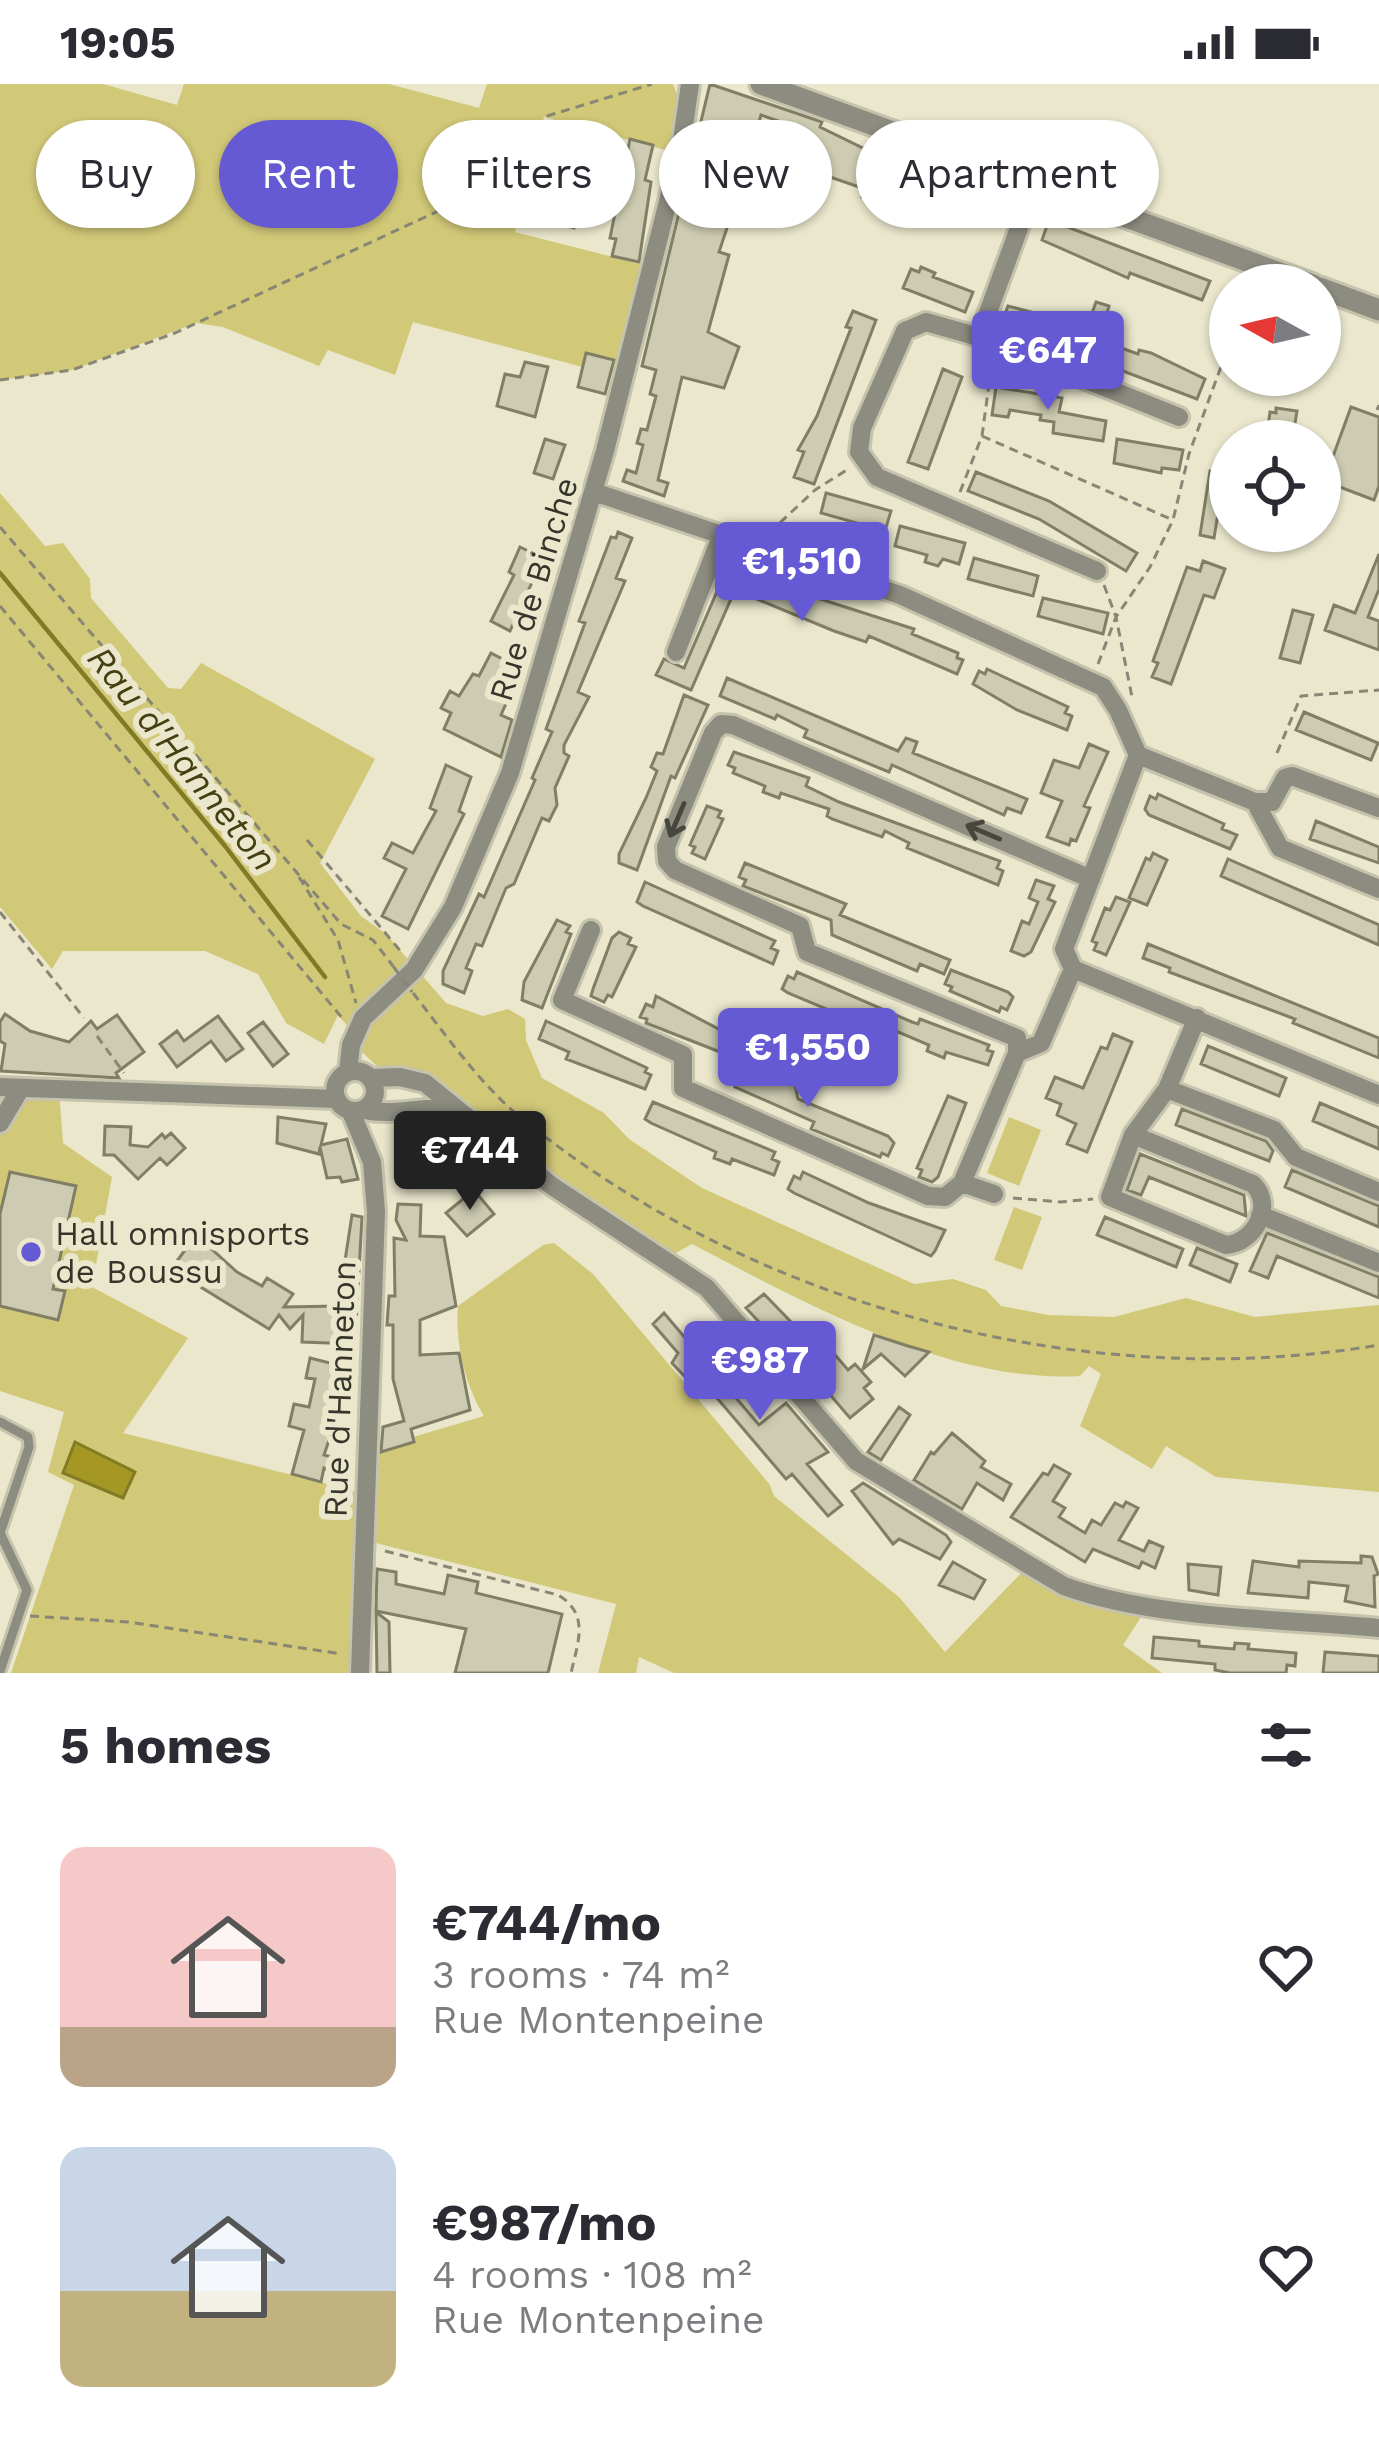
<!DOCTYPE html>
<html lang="en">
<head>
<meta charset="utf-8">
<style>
  :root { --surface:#fff; --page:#f7f7f7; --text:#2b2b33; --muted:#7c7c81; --accent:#655ad3 }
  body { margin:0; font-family:"Work Sans",sans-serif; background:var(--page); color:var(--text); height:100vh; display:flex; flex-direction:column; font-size:45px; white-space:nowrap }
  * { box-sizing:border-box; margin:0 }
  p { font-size:39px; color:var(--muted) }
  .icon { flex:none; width:66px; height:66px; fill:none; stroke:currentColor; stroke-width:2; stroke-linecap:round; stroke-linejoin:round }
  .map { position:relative; height:1589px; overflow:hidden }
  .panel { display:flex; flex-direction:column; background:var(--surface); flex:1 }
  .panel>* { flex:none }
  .guide { position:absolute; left:36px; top:36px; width:1308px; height:108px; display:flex; gap:24px }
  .needle { width:78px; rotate:278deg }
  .controls { position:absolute; left:1209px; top:180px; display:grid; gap:24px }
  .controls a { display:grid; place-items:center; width:132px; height:132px; border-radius:50%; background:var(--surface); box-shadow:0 3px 9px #0004; font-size:60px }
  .price { position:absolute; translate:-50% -102px; padding:0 27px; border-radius:12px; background:var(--accent); color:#fff; font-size:39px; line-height:78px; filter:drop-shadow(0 3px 6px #0008) }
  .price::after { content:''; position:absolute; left:50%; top:72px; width:36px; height:27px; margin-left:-18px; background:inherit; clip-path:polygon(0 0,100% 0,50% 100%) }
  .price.on { background:#222; color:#fff }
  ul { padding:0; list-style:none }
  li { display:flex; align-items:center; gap:36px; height:300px; padding:0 60px }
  li span { display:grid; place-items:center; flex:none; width:336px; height:240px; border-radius:24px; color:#555 }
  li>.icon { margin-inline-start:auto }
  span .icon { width:144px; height:144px; fill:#fffc; stroke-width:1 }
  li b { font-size:51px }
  h2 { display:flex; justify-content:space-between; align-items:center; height:144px; padding:0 60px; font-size:51px }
  .tag { padding:0 42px; border-radius:54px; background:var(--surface); box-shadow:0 3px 9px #0004; font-size:42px; line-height:108px }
  .tag.on { background:var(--accent); color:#fff }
  .status { display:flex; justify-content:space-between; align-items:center; height:84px; padding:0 60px; background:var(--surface); direction:ltr }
  .status svg { height:33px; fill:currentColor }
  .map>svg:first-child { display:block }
  .green { fill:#d1c878 }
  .water { fill:#a49724; stroke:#837a26; stroke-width:3 }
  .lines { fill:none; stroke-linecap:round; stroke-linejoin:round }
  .stream { stroke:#837a26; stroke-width:4.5 }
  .building { fill:#cdcbb1; stroke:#817e66; stroke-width:3 }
  .service-casing { stroke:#c6c3ad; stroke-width:15 }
  .minor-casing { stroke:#c6c3ad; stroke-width:24 }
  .tertiary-casing { stroke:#c6c3ad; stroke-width:27 }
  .path { stroke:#888675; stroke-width:3; stroke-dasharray:9 6; stroke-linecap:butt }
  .service { stroke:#8d8c81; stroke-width:9 }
  .minor { stroke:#8d8c81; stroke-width:18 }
  .tertiary { stroke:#8d8c81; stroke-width:21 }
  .path-bridge { stroke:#888675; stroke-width:3; stroke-dasharray:9 6; stroke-linecap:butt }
  .oneway { stroke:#47463c }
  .poi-dot { fill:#655ad3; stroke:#eae7cd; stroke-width:4.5 }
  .labels { text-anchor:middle; stroke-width:12; stroke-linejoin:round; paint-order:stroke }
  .street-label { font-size:33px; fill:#36352b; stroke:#eae7cd }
  .poi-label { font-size:33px; fill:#36352b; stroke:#eae7cd; text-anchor:start }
  .water-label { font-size:36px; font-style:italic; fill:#454012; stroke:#eae7cd }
</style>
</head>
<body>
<div class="status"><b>19:05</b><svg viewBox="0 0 49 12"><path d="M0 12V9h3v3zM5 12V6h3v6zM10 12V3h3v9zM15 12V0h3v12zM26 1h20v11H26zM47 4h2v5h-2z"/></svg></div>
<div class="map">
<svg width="1379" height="1589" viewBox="0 0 1379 1589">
  <rect width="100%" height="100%" fill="#eae7cd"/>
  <path class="green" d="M0,0h103l74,21 7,-21h205l90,24 8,-24h186l6,15 1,55 -136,-37 -29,115 137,35 -28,111 -211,-56 -18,53 -67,-25 -9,16 -96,-39 -27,-4 -124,47 -72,10z
    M0,409l45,53 18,-3 27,36 1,19 77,90 13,1 20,-26 174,96 -55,104 41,53 25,18 60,69 37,13 25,-7 17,10 1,21 16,38 62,35 25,26 73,49 212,96 39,-5 33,11 15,16 47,9 66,2 72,-19 69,19 124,-12v187l-163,-15 -50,-31 -14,23 -72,-43 21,-52 -12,-8 -9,10c-130,8 -275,-73 -388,-132l-25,14 -90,-55 -152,-120 -42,-11 -21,-20v-30l-7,13 -17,-20 -14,29 -38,-21 -28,-49 -53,-23h-142l-11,18 -52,-62z
    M21,1004l38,3 4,52 49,34 -20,110 96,51 -65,95 241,60 2,-42 118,-35c-19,-31 -29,-73 -26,-110l85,-61 11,-2 39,31 177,211 4,11 125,101 46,55 83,-86 120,40 -25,39 39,28h-488l-35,-16 -3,16h-38l18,-69 -252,-64 -4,133h-349l63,-188 -26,-13 16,-60 -64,-21v-268z
    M1009,1033l32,13 -22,56 -32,-13z
    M1014,1123l28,10 -20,53 -28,-10z"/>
  <path class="water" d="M75,1358l60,30 -12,26 -60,-25z"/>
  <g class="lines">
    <path class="stream" d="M0,489l225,273 100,131"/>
  </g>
  <path class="building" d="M710,0l112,38 -2,5 43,21 137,49 -7,20 -97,-37 -8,25 -26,-8 3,-8 -70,-24 6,-20 -8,-3v-16l-32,-11 -6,21 -6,-2 -9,19 -4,48 -17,51 10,3 -21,77 31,15 -15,41 -42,-11 -24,103 10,3 -4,13 -41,-15 4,-11 9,3 7,-28 -6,-2 4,-14 6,1 9,-34 -6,-2 6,-24 -14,-4z
    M630,55l23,6 -8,35 6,2 -12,80 -27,-6 4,-17 -6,-1z
    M539,104l43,11 -8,29 -42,-12z
    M1049,136l161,61 -8,19 -72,-27 -2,5 -86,-38z
    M921,183l14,6 -2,4 40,15 -8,20 -62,-24 8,-19 8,3z
    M1096,218l13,4 -10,34 39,14 1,-4 12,3 54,26 -8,20 -196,-74 7,-19 79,21z
    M853,227l23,9 -62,164 -20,-7 10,-25 -6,-2 19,-34 34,-88 -5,-1z
    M586,269l28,7 -9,34 -27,-7z
    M525,278l23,5 -13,50 -38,-11 8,-32 15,3z
    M943,285l19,8 -34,92 -20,-7z
    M996,303l66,11 -3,14 47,9 -3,20 -50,-8 1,-11 -14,-2 1,-5 -31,-5 -2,7 -16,-2z
    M1351,323l28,10v69l-5,14 -50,-19z
    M1276,324l21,3 -5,30h-26l4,-29 6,1z
    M545,355l20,6 -12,34 -19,-6z
    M1117,355l66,11 -4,20 -17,-2 -1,5 -47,-10z
    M1218,373l12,2v49l-1,8 -11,-2 -4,24 -14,-3 10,-64 6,1z
    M976,388l73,29 88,52 -11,18 -87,-52 -71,-28z
    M826,409l65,18 -6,20 -64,-18z
    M900,442l65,17 -6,21 -16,-5 -5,7 -13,-4 2,-7 -32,-9z
    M618,448l14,6 -16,40 9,3 -47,111 11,5 -25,48v8l5,3 -14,32 2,17 -8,16 -7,-3 -28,66 -8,4 -24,58 -6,-2 -10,24 6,3 -8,22 -21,-9v-13l36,-77 5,3 51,-117 -3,-2 20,-46 -6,-3 39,-106 -6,-2 32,-84 5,1z
    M520,463l23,11 -33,73 -19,-10 23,-46 -5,-3z
    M1379,470v35l-11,28 11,4v29l-54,-20 9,-25 21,8z
    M974,474l64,18 -5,20 -65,-17z
    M1203,477l22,8 -11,29 -10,-3 -33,89 -19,-7 6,-14 -5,-2 34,-94 13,4z
    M728,482l27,12 11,-6 45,24 103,33 -2,5 46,19 -1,5 6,2 -6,14 -88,-38 -3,6 -32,-11 -99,-41 -44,100 -35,-15 8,-16 20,9z
    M1043,514l65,15 -5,21 -65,-18z
    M1293,526l20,5 -13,48 -20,-5z
    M491,569l21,11 -7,14 10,5 -14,32 11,5 -11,37 -57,-28 7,-16 -10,-5 9,-17 9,5 14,-22 6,2z
    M987,585l81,38 -3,6 7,3 -5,14 -50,-20 -44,-26 6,-13 6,3z
    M727,594l171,73 8,-13 11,4 -4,11 114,46 -6,14 -14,-5 -3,7 -112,-50 -3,7 -85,-35 3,-7 -30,-15 -2,4 -55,-23z
    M684,611l24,10 -33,73 -4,-2 -34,94 -18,-7v-9l27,-56 11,-27 -6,-4 6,-14 6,1z
    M1304,628l74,31 -7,17 -75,-30z
    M1089,660l19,8 -24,54 6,2 -14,33 -5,-2 -2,6 -22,-8 15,-36 -21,-8 13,-33 25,8z
    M734,668l75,26 -3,8 33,16 161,59 -3,7 6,3 -5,14 -91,-37 2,-5 -24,-12 -3,6 -50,-18 -5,-3 2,-7 -48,-16 -2,5 -16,-6 2,-6 -32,-13 2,-5 -7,-3z
    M446,681l25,12 -12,34 5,3 -56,115 -26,-13 24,-47 -22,-11 8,-15 21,10 23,-42 -6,-3z
    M1158,710l66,30 -2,5 15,6 -7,14 -81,-34 -4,-6 5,-13 6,3z
    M707,722l14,5 -3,6 5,2 -18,40 -13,-6 3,-6 -5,-2z
    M1316,737l63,26v16l-69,-24z
    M1153,769l14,7 -20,45 -18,-7 17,-40 4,2z
    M1228,775l151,66v20l-158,-69z
    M745,779l101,41 -6,11 110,45 -6,14 -24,-10 -3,7 -85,-36 -1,-15 -88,-34 3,-6 -7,-3z
    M1036,796l18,6 -6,13 7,3 -24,50 -7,4 -13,-5 11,-30 7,3 9,-22 -9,-4z
    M645,798l130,59 -4,7 7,3 -5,13 -130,-58 -6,-4z
    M1116,813l14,5 -24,53 -12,-5 3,-7 -5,-2 13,-33 5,2z
    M557,836l13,6 -4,6 5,2 -29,74 -20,-8 2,-18z
    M619,848l12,6 -3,6 8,3 -24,50 -4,-2 -4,7 -13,-6 2,-7 19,-51z
    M1148,860l231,94v20l-86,-35 2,-4 -126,-47 1,-4 -27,-10z
    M951,886l57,22 5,5 -6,13 -6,-3 -2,5 -49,-21 2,-4 -7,-3z
    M797,888l115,50 6,2 2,-5 69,26 -2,5 6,2 -5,13 -42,-13 -2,6 -17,-7 2,-6 -33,-14 -2,5 -8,-2 -98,-41 -6,-4 6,-13 6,3z
    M656,912l72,38 -8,18 -74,-29 1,-4 -7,-2 6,-13 7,3z
    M5,930l25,17 39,11 22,-21 6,8 20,-14 27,37 -28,21 3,5 -118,-7 4,-27 -5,-3v-19z
    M218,932l25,33 -17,12 -15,-20 -34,26 -17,-23 17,-13 7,10z
    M546,937l101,47 -2,4 6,3 -6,14 -79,-30 3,-7 -30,-13z
    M263,938l25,32 -15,12 -25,-33z
    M1113,950l19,8 -45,110 -20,-8 9,-20 -19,-9 4,-11 -15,-6 9,-21 28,11 18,-41 6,2z
    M1208,962l78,32 -7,18 -78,-32z
    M745,978l50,23 3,14 90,37 6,7 -6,13 -6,-3 -2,4 -69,-28 3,-7 -79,-35 2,-4 -13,-6 5,-13 13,6z
    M948,1012l18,7 -28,74 -6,5 -13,-5 3,-7 -5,-2z
    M653,1018l122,50 -3,7 7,3 -5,13 -42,-16 -2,5 -16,-6 2,-6 -65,-29 -6,-4z
    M1320,1019l59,25v21l-66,-28z
    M1182,1025l84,32 7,10 -4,10 -93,-36z
    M278,1033l48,7 -5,21 26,-6 11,40 -16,3 -2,-5 -13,1 -7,-31 -1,7 -42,-11z
    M105,1042l26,1 -1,18 18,2 14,-13 3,4 6,-5 14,15 -18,17 -7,-7 -22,21 -24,-24h-10z
    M1140,1070l104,41 2,21 -97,-39 -8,18 -14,-5z
    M1292,1086l87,36v21l-94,-40z
    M10,1088l66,14 -23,103 12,2 -7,29 -58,-14v-92z
    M803,1088l66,31 76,27 -10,21 -4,5 -137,-63 -6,-4 6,-13 6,3z
    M474,1106l20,24 -27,22 -21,-23z
    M398,1120l23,1 -1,31 24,1 12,69 -36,14v35l39,-2 11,57 -59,19 3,13 -33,10 2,-25 21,-6 -11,-42v-54h-6l2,-29h6l-1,-58 12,2 -10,-20z
    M352,1131l10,2 -7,127 -53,-2 1,-27 -13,14 -11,-14 -10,14 -80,-49 4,-8 -16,-11 19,-26 41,37 25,14 5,-8 26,16 -9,13 54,-1z
    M1105,1133l78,32 -7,18 -79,-32z
    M1267,1149l112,44v21l-102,-42 -9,22 -18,-7z
    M1197,1164l40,16 -7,18 -40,-17z
    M764,1210l29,30 -17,16 -30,-32z
    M664,1229l95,112 27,-22 42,49 -21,12 35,41 -14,11 -36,-42 -6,5 -86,-101 -4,-3 -7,6 -17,-18 6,-10 -25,-29z
    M874,1251l34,11 21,6 -24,24 -24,-22 -18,15z
    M830,1265l18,21 7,-6 16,18 -7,6 9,11 -23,19 -43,-50z
    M310,1274l32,8 -11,46 7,2 -14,41 12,3 -3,13 -9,-3 -3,14 -29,-8 12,-44 -15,-4 5,-22 15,3 6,-28 -9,-1z
    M899,1323l11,8 -29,45 -13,-8z
    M952,1349l33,28 -4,6 30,17 -8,16 -26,-17 -15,26 -48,-29 17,-28 3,2z
    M1054,1381l16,9 -17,27 12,7 -6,9 26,16 7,-13 9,5 14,-22 8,4 3,-5 12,6 -19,32 25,11 5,-10 14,6 -8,21 -13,-6 -3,6 -46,-19 -8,13 -74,-45 32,-44 5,2z
    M863,1399l83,52 5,7 -11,17 -41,-20 -6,5 -41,-53z
    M1361,1472l11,1 6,17 -4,2 1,31 -30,-6 3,-15 -39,-4 -1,16 -60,-5 5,-32 46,6v-6l62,2z
    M953,1478l32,18 -11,19 -35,-14z
    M1188,1480l33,3 -3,28 -29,-5z
    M377,1485l19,3v12l48,10 4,-19 30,7 -2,11 86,21 -14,59h-93l11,-44 -90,-18z
    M376,1528l13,10 1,51h-13z
    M1154,1553l45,4v5l35,3 1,-6 14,1 -1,5 48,4 -1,13 -8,-1 -1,8h-56l-15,-3v-6l-63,-6z
    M1325,1568l54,4v17h-56z"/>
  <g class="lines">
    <g class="service-casing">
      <path id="service" d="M0,1338l28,15 1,10 -29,86 27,57 -27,81"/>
    </g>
    <g class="minor-casing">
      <path id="minor" d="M1036,98l-57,155 -53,-15 -21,9 -43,97 -3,24 18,25 220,94
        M979,253l200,80
        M676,568l46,-118
        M1138,671l117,47h17l13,-24 7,-2 87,32
        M1255,718l25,46 99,41
        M591,846l-29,70 121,55v33l245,108 17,1 17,-14 55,-130 24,-10 32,-74 -9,-20 74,-194 -20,-45 -15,-23 -203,-92 -306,-103
        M1073,885l306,126
        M1017,969v-15l-210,-86 -7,-26 -125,-56 -8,-9 -1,-14 47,-114 8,-9 12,1 358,154
        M335 1007a20 20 0 1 1 40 0a20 20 0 1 1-40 0Z
        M348,988l3,-27 12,-27 51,-48 39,-63 57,-134 95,-322 75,-297 10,-70
        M371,994l29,-1 25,6 127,103 155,102 149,173 208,125c90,33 218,33 315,42
        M0,1003l336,12
        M1167,1005l107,41 22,27 83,35
        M364,1026c35,7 67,-7 92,1
        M351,1028l21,50 4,50 -16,461
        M0,1039l21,-35
        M1133,1051l120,49c22,22 1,59 -27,61l-116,-48 23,-62 34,-46 30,-71
        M962,1099l32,11
        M1260,1131l119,48"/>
    </g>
    <g class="tertiary-casing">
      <path id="tertiary" d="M761,0l552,201
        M1320,204l59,22"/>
    </g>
    <path class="path" d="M0,296l72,-10 103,-37 356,-165 13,-51 108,-33
      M1377,326l2,-5
      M982,352l191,84
      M960,408l22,-56 10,-74
      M0,443l341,397 32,16 20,26
      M769,449l46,-43 35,-22
      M1104,501l12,32 16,80
      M0,522l343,413
      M1098,580l18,-47 34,-50 23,-47 16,-66 33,-90
      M1277,669l24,-57 78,-6
      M307,756l96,114
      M299,793l39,63 18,63
      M0,828l84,106
      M413,909c33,42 66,90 107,124 233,190 564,278 859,228
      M97,952l27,37
      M1013,1114l47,4 33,-3
      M385,1467l173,44c32,19 20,47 13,78
      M30,1532l98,6 214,32"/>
    <use href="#service" class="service"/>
    <use href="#minor" class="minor"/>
    <use href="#tertiary" class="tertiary"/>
    <path class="path-bridge" d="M393,882l19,26"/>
  </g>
  <defs><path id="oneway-shaft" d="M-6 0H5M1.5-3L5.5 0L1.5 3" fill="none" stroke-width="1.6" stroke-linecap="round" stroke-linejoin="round" transform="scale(3)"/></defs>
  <g class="oneway">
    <use href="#oneway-shaft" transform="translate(677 736) rotate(113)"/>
    <use href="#oneway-shaft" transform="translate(983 748) rotate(-157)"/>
  </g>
  <circle class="poi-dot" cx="31" cy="1168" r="12"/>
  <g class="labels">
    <g class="street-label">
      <text transform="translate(533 505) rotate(-73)" y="12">Rue de Binche</text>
      <text transform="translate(339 1305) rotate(-88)" y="12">Rue d'Hanneton</text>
    </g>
    <g class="poi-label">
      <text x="55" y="1161">Hall omnisports<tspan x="55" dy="38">de Boussu</tspan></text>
    </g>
    <g class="water-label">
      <text transform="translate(183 674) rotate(51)" y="13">Rau d'Hanneton</text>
    </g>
  </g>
</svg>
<div class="controls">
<a><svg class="needle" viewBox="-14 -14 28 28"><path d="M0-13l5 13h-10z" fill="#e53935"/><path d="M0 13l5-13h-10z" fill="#7c7c81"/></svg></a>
<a><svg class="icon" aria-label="locate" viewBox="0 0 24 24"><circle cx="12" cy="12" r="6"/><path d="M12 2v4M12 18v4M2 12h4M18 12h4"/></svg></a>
</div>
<b class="price" style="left:1048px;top:329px">€647</b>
<b class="price" style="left:802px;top:540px">€1,510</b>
<b class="price" style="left:808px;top:1026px">€1,550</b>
<b class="price on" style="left:470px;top:1129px">€744</b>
<b class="price" style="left:760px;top:1339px">€987</b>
<div class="guide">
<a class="tag">Buy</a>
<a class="tag on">Rent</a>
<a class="tag">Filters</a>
<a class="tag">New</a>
<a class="tag">Apartment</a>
</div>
</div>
<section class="panel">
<h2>5 homes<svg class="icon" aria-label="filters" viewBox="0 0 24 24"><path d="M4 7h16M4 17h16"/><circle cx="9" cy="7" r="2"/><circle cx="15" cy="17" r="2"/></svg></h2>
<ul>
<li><span style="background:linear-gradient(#f6c9c9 75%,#b9a48a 0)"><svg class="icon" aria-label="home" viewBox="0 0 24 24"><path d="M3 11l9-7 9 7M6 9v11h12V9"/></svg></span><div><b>€744/mo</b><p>3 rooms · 74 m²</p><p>Rue Montenpeine</p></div><svg class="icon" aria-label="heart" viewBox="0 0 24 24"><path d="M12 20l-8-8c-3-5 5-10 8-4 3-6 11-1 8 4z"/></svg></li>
<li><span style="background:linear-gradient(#c9d6e8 60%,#c2b280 0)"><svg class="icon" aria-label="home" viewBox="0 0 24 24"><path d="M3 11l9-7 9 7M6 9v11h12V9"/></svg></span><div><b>€987/mo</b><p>4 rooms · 108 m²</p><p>Rue Montenpeine</p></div><svg class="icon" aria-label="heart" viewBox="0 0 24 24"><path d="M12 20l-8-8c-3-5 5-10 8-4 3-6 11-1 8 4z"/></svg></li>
</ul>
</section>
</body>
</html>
